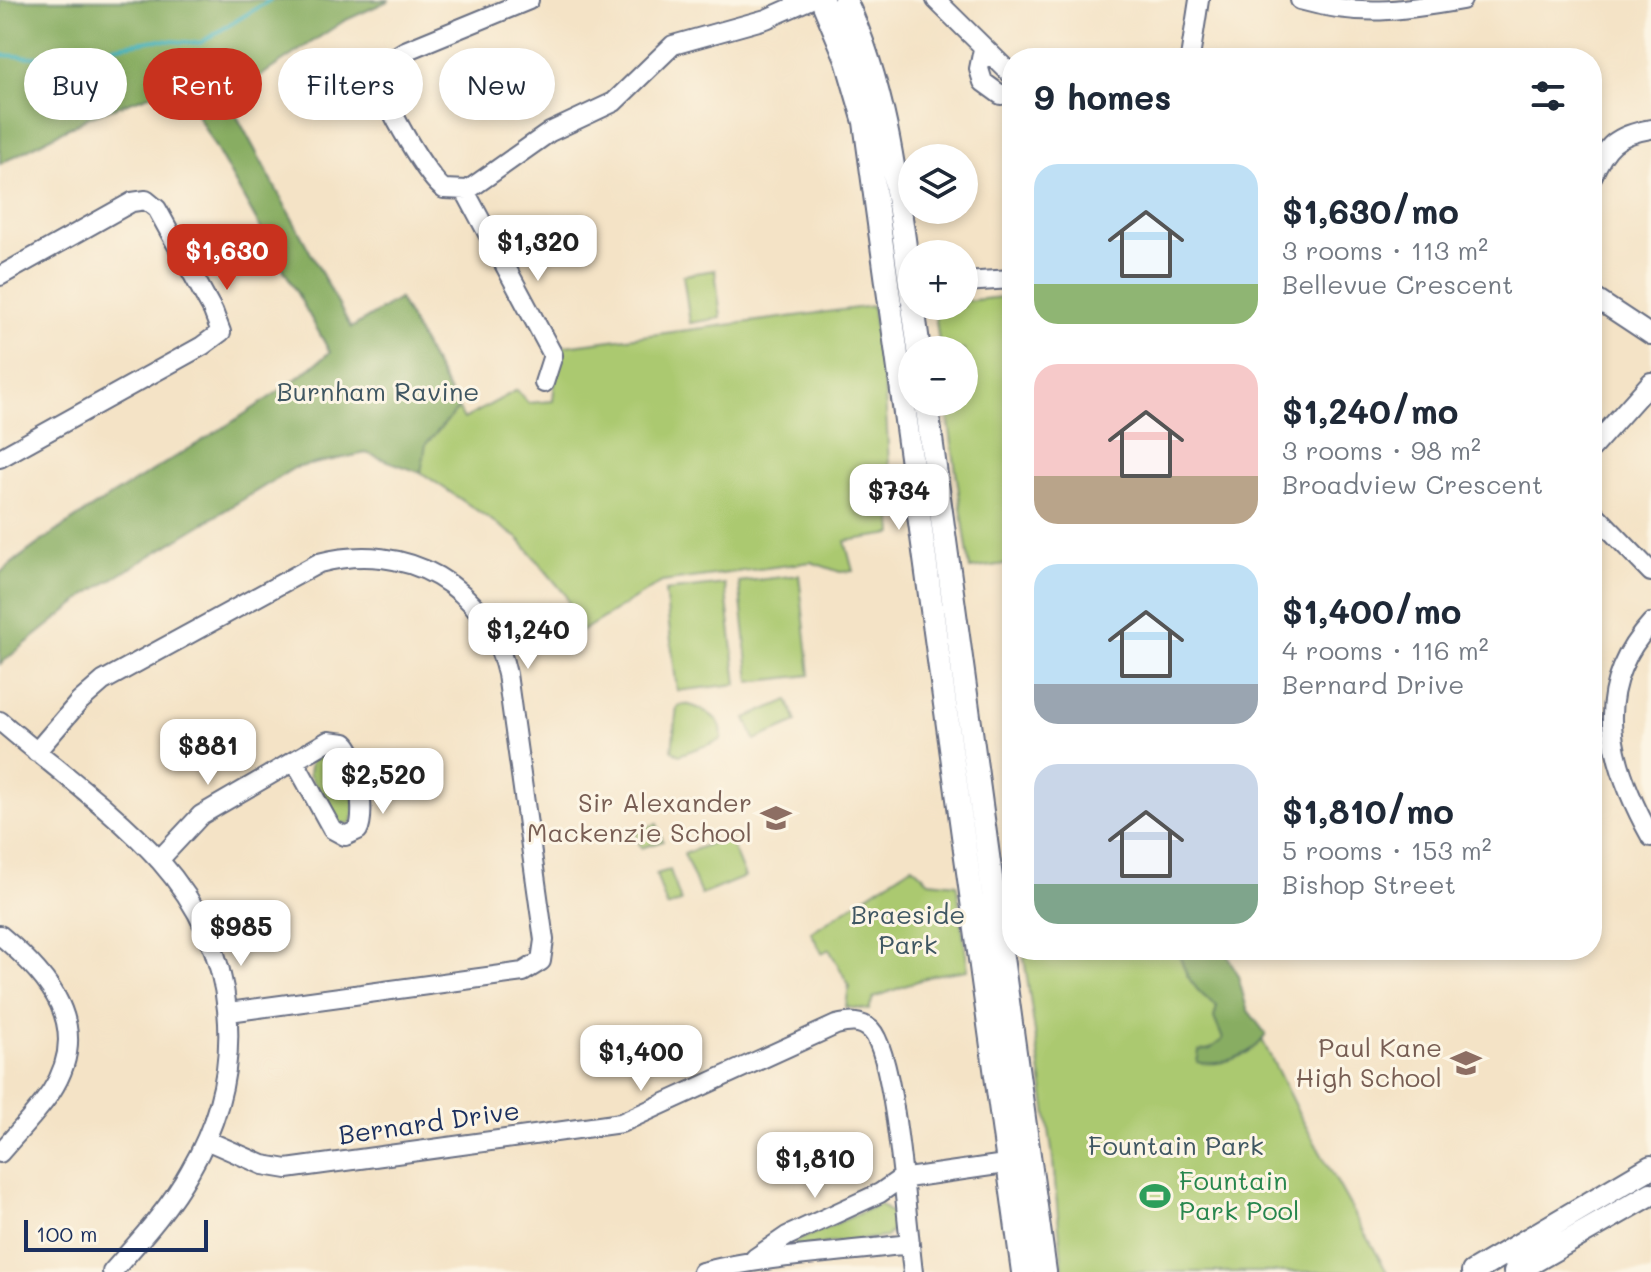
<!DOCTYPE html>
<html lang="en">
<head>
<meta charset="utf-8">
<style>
  :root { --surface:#fff; --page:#f2f2f3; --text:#1f2937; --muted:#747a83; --accent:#c8321e }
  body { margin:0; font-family:Mali,sans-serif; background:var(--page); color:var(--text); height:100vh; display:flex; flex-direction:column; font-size:30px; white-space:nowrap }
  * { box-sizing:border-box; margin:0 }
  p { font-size:26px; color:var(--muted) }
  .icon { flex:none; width:44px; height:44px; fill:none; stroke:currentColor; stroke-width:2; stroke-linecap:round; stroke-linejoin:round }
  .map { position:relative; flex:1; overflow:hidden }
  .details { position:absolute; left:1002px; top:48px; width:600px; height:912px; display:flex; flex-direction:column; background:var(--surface); border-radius:32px; box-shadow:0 4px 12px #0003 }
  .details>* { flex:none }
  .banner { position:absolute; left:24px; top:48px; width:760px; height:72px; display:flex; gap:16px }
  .tools { position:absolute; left:898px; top:144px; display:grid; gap:16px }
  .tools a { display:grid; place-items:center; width:80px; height:80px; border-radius:50%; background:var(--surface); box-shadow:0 4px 12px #0003; font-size:40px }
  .scale { position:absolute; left:24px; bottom:20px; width:184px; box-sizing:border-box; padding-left:8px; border:4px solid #1b2f5e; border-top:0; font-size:22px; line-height:28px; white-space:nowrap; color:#1b2f5e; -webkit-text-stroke:6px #fcf5e5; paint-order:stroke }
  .price { position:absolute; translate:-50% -68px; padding:0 18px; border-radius:16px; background:#fff; color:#222; font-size:26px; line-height:52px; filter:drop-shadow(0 2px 4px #0008) }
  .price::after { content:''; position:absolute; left:50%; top:48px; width:24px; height:18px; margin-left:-12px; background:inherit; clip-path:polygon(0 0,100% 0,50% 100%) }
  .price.current { background:var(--accent); color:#fff }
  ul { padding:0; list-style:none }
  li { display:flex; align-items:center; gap:24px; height:200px; padding:0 32px }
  li span { display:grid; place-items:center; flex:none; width:224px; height:160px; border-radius:24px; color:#555 }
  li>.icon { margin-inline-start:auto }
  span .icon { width:96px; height:96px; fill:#fffc; stroke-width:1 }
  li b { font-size:34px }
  h2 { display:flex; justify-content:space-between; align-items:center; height:96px; padding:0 32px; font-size:34px }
  .chip { padding:0 28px; border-radius:36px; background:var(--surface); box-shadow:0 4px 12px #0003; font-size:28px; line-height:72px }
  .chip.current { background:var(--accent); color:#fff }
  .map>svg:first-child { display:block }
  .green { fill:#abc970; stroke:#637c67; stroke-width:2 }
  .forest { fill:#88ad62; stroke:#526e60; stroke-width:2 }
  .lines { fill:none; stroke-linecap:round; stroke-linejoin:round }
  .stream { stroke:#40b0b9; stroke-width:4 }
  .minor-casing { stroke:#676e82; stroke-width:22 }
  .major-casing { stroke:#676e82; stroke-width:26 }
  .minor { stroke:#fff; stroke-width:18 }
  .major { stroke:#fff; stroke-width:22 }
  .labels { text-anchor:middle; stroke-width:6; stroke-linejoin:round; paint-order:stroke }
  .park-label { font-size:26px; fill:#3f5662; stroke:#fcf5e5 }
  .education-label { font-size:26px; fill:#785e54; stroke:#fcf5e5; text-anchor:end }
  .street-label { font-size:26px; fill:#1b2f5e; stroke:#fcf5e5 }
  .leisure-label { font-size:26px; fill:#27864d; stroke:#fcf5e5; text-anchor:start }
</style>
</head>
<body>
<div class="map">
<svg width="1651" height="1272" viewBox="0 0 1651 1272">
  <rect width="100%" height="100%" fill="#fcf5e5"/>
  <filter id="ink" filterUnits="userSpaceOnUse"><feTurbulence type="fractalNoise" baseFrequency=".0125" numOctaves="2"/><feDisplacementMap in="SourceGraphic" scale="16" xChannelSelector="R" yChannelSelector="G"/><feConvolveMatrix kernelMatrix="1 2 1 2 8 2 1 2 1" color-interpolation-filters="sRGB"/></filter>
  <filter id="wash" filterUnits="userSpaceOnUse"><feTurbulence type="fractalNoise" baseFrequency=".006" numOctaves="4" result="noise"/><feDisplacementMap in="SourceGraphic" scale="32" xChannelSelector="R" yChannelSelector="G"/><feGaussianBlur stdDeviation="1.8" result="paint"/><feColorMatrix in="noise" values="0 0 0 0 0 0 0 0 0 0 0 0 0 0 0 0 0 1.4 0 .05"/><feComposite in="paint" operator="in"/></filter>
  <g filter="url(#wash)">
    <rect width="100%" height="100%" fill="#f4e3c6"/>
    <path class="green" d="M227,98l124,230 48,-29 65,120 53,-29 11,13 25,-2 5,-54 314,-41 13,88 8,140 -48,7 8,30 -13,1 -29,-10 -149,20 -82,50 -15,-38 -46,-55 -106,-72 -47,-14 -72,15 -206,126 -88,70v-91c103,-84 229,-135 330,-221l-139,-248z
      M715,270l6,48 -31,5 -7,-48z
      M1012,296v267l-42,6 -24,-167h18v-52h-24l-6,-44h30v-5z
      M799,575l11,100 -60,7 -11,-100z
      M725,584l12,100 -60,7 -12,-100z
      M788,700l9,22 -42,18 -9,-22z
      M686,704c18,5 40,15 35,36l-42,15 -7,-5 5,-43z
      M328,750c7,0 14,0 18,6 7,12 10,55 6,67l-14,1 -29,-50 2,-13z
      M657,824l6,17 -22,7 -6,-17z
      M728,836l17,41 -44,18 -17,-41z
      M912,866l17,15 28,3 11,86 -35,5 -60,23 -4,12 -23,-3 3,-22 -20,-36 -7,4 -11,-21z
      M670,870l11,32 -14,5 -11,-33z
      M1023,950h206l-8,7 78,157 88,158h-324l-11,-122z
      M880,1204l15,13v10l-9,10 -92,10 1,-5z"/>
    <path class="forest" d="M0,0h390l-46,21 -117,77 124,230 48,-29 59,110 -32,35 -5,29 -55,-20 -72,15 -206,126 -88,70v-91c76,-62 164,-106 246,-160 29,-19 58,-38 84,-61l-150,-268 -91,33 -89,47z
      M1179,950h46l13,26 9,33 19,25c-10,20 -47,34 -69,28l2,-11 11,-2 13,-10 -9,-21 3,-12c-20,-12 -35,-33 -38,-56z"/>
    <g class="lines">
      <path class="stream" d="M0,55l85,5 26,-13 45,-7 44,3 70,-43"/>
    </g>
  </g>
  <g filter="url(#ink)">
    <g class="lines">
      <g class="minor-casing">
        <path id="minor" d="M529,0l-124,51c-13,7 -23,20 -22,36 1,17 46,93 61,102l24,1 82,-58 64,-30 59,-57 93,-26 43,-19
          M936,0l76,75
          M1300,0c60,17 101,11 162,0
          M983,49l-4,20 4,13 18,13 11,-3
          M1190,58l9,-58
          M1592,177c14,-32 24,-42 59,-48
          M465,191l88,164 -9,28
          M0,276l132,-74 14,-2 11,9 56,102 8,21 -19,14 -202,112
          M964,282l48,-3
          M1592,296l59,39
          M1592,448l59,-66
          M1592,511l59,61
          M1651,623c-63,69 -40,142 0,214
          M0,721c51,44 116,91 160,140 79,89 90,207 30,310 -21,38 -50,69 -78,101
          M36,752l43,-50 24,-21 216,-118c86,-23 169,22 188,111l37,266 -3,21 -18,11 -294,40
          M159,860l42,-45 127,-74 17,2c13,11 21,72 13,87l-13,6 -13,-7 -37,-67
          M0,935c48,40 94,91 51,157 -14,21 -34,41 -51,61
          M206,1140l57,25 24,4 334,-46 215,-98c13,-3 24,-5 35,5 25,25 36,198 42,242
          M755,1258l32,-22 93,-43 20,-14 119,-17
          M702,1272c67,-17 138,-19 207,-28"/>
      </g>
      <g class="major-casing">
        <path id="major" d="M822,0l24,57 19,65 158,1150
          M845,0c44,95 53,197 67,299
          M913,306l6,44
          M926,402l119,870
          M1473,1272l178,-105
          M1515,1272l136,-78"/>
      </g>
      <use href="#minor" class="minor"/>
      <use href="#major" class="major"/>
    </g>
  </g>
  <defs>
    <g id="school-bare" transform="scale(2.4)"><path d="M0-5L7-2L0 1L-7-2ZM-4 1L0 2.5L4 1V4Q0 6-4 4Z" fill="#8d6e63" stroke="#fcf5e5" stroke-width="2.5" paint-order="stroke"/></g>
    <g id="stadium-bare" transform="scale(2.4)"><path d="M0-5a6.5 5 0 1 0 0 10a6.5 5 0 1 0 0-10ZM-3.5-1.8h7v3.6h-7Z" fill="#2e9e5b" stroke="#fcf5e5" stroke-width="2.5" paint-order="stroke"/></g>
  </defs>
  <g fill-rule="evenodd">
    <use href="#school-bare" x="776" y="818"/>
    <use href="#school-bare" x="1466" y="1063"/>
    <use href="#stadium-bare" x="1155" y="1196"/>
  </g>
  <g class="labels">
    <g class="park-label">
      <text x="378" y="401">Burnham Ravine</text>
      <text x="908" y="924">Braeside<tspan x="908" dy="30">Park</tspan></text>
      <text x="1176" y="1155">Fountain Park</text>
    </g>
    <g class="education-label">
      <text x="752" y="812">Sir Alexander<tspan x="752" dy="30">Mackenzie School</tspan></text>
      <text x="1442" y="1057">Paul Kane<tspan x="1442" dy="30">High School</tspan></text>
    </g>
    <g class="street-label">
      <text transform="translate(429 1123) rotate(-8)" y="9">Bernard Drive</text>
    </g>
    <g class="leisure-label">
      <text x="1179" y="1190">Fountain<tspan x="1179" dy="30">Park Pool</tspan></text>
    </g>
  </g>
</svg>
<div class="tools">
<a><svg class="icon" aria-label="layers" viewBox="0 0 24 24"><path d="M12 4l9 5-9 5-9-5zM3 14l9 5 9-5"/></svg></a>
<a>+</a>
<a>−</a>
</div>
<div class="scale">100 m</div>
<b class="price" style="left:538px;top:283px">$1,320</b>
<b class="price current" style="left:227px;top:292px">$1,630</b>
<b class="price" style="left:899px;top:532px">$734</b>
<b class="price" style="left:528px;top:671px">$1,240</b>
<b class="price" style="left:208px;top:787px">$881</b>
<b class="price" style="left:383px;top:816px">$2,520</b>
<b class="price" style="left:241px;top:968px">$985</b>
<b class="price" style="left:641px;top:1093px">$1,400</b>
<b class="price" style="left:815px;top:1200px">$1,810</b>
<div class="banner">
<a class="chip">Buy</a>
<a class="chip current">Rent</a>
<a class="chip">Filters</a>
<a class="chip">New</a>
</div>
<section class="details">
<h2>9 homes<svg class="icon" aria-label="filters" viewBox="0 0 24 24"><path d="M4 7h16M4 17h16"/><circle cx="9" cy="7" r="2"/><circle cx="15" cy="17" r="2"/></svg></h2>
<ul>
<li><span style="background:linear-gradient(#bfe0f5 75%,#8fb573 0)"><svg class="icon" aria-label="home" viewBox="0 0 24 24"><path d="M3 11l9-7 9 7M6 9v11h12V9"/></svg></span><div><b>$1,630/mo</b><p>3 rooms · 113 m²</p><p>Bellevue Crescent</p></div></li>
<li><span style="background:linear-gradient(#f6c9c9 70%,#b9a48a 0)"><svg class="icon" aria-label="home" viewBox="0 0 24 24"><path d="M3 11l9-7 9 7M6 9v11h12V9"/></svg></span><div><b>$1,240/mo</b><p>3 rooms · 98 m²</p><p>Broadview Crescent</p></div></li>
<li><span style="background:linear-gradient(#bfe0f5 75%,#9aa5b1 0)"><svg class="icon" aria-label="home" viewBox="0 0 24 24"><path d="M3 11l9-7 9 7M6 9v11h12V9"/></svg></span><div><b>$1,400/mo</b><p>4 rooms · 116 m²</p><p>Bernard Drive</p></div></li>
<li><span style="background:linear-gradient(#c9d6e8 75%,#7fa58c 0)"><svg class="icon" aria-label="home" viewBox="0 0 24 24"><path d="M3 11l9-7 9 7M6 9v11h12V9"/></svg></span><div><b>$1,810/mo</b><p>5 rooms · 153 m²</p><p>Bishop Street</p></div></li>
</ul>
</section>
</div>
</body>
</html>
